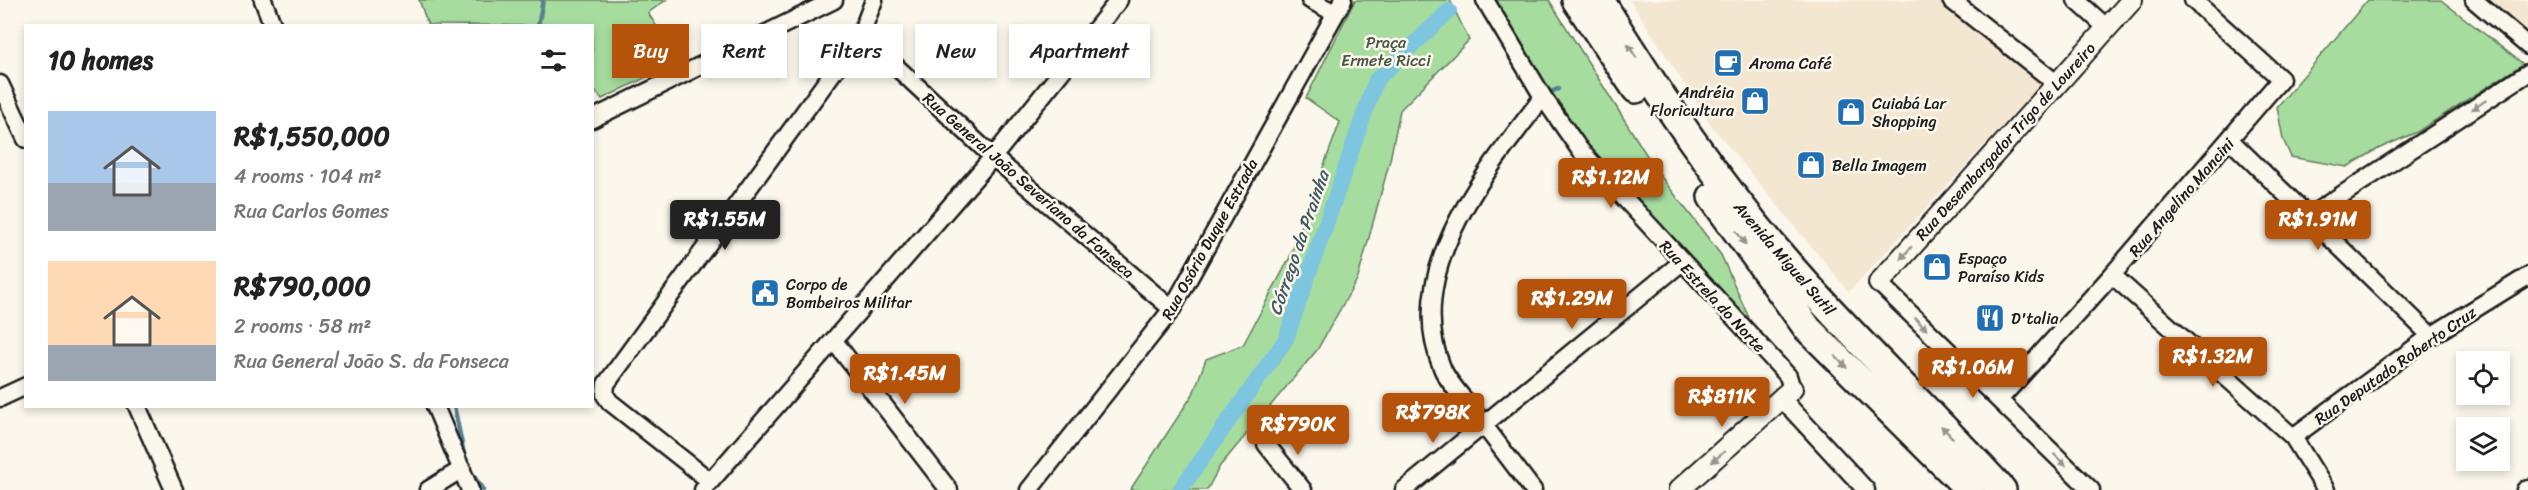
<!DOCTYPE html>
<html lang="en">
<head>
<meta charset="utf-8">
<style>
  :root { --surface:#fff; --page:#f6f6f6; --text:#222; --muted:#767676; --accent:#b45309 }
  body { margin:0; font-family:Sriracha,sans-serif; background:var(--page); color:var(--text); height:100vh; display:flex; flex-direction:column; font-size:22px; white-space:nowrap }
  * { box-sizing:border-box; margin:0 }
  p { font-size:20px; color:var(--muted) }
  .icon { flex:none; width:33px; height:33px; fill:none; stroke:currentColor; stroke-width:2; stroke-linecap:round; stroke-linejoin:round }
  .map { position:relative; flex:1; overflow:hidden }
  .sheet { position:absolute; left:24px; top:24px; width:570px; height:384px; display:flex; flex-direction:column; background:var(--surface); border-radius:0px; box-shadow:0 3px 9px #0003 }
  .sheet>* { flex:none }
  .top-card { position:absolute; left:612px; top:24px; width:570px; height:54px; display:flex; gap:12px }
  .buttons { position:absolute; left:2456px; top:351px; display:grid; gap:12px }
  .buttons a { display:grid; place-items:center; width:54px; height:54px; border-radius:0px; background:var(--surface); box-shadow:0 3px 9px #0003; font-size:30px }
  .price { position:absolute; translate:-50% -51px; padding:0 14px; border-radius:6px; background:var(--accent); color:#fff; font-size:20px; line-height:39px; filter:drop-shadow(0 2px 3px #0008) }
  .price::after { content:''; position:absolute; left:50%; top:36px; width:18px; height:14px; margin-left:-9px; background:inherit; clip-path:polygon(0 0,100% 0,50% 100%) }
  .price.active { background:#222; color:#fff }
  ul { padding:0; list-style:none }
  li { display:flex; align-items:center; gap:18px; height:150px; padding:0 24px }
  li span { display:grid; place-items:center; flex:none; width:168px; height:120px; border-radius:0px; color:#555 }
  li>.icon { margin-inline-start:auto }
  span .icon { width:72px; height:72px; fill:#fffc; stroke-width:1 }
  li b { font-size:26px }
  h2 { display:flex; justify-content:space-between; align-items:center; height:72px; padding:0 24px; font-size:26px }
  .tag { padding:0 21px; border-radius:0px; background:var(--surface); box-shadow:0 3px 9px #0003; font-size:21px; line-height:54px }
  .tag.active { background:var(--accent); color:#fff }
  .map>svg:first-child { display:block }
  .built { fill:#f4e7d2 }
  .green { fill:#a7dc9f; stroke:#627c5e; stroke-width:1.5 }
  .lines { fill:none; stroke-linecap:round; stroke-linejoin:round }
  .stream { stroke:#578191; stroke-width:4.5 }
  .canal { stroke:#7ec5df; stroke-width:16 }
  .minor-casing { stroke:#1c1c1c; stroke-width:21 }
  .tertiary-casing { stroke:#1c1c1c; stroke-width:24 }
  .trunk-casing { stroke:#1c1c1c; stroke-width:32 }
  .minor { stroke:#fbf7ec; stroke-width:16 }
  .tertiary { stroke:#fbf7ec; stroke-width:20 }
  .trunk { stroke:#fbf7ec; stroke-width:27 }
  .oneway { fill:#97948e }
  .labels { text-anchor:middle; stroke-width:5; stroke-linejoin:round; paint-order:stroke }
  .park-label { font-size:16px; fill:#465643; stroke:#fbf7ec }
  .poi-label { font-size:16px; fill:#1c1c1c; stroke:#fbf7ec; text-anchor:start }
  .street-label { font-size:16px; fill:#1c1c1c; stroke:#fbf7ec }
  .water-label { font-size:18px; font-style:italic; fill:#3e5760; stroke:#fbf7ec }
</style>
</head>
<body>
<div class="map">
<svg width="2528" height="490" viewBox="0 0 2528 490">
  <rect width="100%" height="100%" fill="#fbf7ec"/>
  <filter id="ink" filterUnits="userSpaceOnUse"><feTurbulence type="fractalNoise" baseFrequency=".0167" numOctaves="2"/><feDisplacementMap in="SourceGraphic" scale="12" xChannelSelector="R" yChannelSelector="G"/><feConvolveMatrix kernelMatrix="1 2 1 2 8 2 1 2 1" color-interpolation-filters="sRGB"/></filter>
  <g filter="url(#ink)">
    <path class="built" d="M1630,0h307l105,83 -193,209 -139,-168z
      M2485,0h43v38z"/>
    <path class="green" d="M419,0h247l-18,13 11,17 -22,13 18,30 -53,26 -9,-10 -1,-63 -164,-1z
      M1355,0h95l19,40 -69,70 -10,50 -32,118 -41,72 -97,116 -13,24h-77l63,-96 13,-35 37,-14 46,-86 51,-137 -34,-24z
      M1492,0h57l107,170 65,85 33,74 -171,-184z
      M2368,0h73l82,64 -106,68 -37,16 -33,19 -56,-10 -8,-18 -6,-32z"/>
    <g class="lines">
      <path class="stream" d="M538,26l5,-26
        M1548,93l10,-4
        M454,406l11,53
        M468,467l15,23"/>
      <path class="canal" d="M1180,490l106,-151 90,-259 73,-69"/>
      <g class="minor-casing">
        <path id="minor" d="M263,0l10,26
          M1310,0l25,13
          M1485,0l58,97 37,53 208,226 4,13
          M1951,0l105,83
          M2076,0l30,27
          M2474,0l54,46
          M861,34l132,123 179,152
          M0,84l26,55
          M592,119l242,-119
          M2230,140l201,196
          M2308,217l220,-144
          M2112,275l181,162 33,53
          M1879,283l212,207
          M834,341l115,149
          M0,398l26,-12
          M1783,400l83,90
          M1999,400l113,-125 169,-196 -88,-79
          M137,406l37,84
          M435,406l35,84
          M2293,437l138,-101 97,-60
          M1266,444l37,46
          M710,481l-100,-79 -5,-7 1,-11 255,-350 13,-34
          M428,490l34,-21
          M703,490l290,-333 126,-157
          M1029,490l143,-181 171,-309
          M1404,490l278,-228
          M1533,490c-21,-28 -42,-55 -63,-83 -9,-12 -21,-24 -27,-37 -43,-98 44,-200 100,-273
          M2525,490l3,-2"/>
      </g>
      <g class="tertiary-casing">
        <path id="tertiary" d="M1879,283l253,-283
          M1679,490l113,-101"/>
      </g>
      <g class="trunk-casing">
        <path id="trunk" d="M1576,0l60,89
          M1600,0c55,90 115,179 184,259 69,80 147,153 218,231
          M1712,197l96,132 162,161"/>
      </g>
      <use href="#minor" class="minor"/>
      <use href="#tertiary" class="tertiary"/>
      <use href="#trunk" class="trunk"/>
    </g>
    <defs><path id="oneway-solid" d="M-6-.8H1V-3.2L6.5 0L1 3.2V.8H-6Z" transform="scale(1.5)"/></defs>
    <g class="oneway">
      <use href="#oneway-solid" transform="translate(1632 51) rotate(-123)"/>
      <use href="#oneway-solid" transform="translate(2479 105) rotate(147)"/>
      <use href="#oneway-solid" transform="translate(1741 238) rotate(55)"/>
      <use href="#oneway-solid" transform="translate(1906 253) rotate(131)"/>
      <use href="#oneway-solid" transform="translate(1921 324) rotate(45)"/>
      <use href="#oneway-solid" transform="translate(1841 362) rotate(45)"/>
      <use href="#oneway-solid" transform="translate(1947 432) rotate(-134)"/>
      <use href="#oneway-solid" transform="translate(1718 457) rotate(139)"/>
      <use href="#oneway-solid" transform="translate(2060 460) rotate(44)"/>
    </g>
  </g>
  <defs>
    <g id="cafe-square" transform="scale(1.5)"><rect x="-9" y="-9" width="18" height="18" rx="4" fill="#1f6fb2" stroke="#fbf7ec"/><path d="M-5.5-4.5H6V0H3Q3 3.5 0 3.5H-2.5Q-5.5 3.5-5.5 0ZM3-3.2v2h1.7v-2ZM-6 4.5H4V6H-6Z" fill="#fff"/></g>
    <g id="shop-square" transform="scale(1.5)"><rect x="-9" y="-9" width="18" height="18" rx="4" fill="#1f6fb2" stroke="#fbf7ec"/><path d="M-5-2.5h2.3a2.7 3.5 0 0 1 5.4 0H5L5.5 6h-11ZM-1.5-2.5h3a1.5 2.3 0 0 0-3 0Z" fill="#fff"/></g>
    <g id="civic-square" transform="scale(1.5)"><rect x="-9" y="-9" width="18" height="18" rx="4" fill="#1f6fb2" stroke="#fbf7ec"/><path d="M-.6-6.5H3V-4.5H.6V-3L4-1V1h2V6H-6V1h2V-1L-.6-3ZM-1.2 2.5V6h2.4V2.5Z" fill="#fff"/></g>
    <g id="restaurant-square" transform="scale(1.5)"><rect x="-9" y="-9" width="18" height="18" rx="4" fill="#1f6fb2" stroke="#fbf7ec"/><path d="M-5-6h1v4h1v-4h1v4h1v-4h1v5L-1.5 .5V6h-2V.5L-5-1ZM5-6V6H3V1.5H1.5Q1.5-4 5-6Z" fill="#fff"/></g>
  </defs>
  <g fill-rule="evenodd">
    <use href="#cafe-square" x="1728" y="63"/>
    <use href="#shop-square" x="1755" y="101"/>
    <use href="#shop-square" x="1851" y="112"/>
    <use href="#shop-square" x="1811" y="165"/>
    <use href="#shop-square" x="1937" y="267"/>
    <use href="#civic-square" x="765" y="293"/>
    <use href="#restaurant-square" x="1990" y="318"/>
  </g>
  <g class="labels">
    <g class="park-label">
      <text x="1386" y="48">Praça<tspan x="1386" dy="18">Ermete Ricci</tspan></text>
    </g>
    <g class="poi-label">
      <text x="1749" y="69">Aroma Café</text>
      <text x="1734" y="98" text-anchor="end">Andréia<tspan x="1734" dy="18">Floricultura</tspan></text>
      <text x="1872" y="109">Cuiabá Lar<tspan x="1872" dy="18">Shopping</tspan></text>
      <text x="1832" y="171">Bella Imagem</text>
      <text x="1958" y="264">Espaço<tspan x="1958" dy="18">Paraíso Kids</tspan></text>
      <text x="786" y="290">Corpo de<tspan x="786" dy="18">Bombeiros Militar</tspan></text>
      <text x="2011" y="324">D'talia</text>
    </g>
    <g class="street-label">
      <text transform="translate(2005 141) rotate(-48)" y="6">Rua Desembargador Trigo de Loureiro</text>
      <text transform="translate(1029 185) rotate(41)" y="6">Rua General João Severiano da Fonseca</text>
      <text transform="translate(2181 197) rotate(-49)" y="6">Rua Angelino Mancini</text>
      <text transform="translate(1209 239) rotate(-61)" y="6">Rua Osório Duque Estrada</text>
      <text transform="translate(1785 258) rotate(49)" y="6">Avenida Miguel Sutil</text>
      <text transform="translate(1713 296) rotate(47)" y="6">Rua Estrela do Norte</text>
      <text transform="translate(2395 365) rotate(-35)" y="6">Rua Deputado Roberto Cruz</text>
    </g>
    <g class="water-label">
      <text transform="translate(1299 243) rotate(-71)" y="6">Córrego da Prainha</text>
    </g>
  </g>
</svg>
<div class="buttons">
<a><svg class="icon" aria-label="locate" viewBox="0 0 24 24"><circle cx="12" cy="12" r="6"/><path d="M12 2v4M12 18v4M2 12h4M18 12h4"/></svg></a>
<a><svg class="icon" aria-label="layers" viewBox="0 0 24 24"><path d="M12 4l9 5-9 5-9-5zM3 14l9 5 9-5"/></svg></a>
</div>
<b class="price" style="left:1611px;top:209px">R$1.12M</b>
<b class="price active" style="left:725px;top:251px">R$1.55M</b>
<b class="price" style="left:2318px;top:251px">R$1.91M</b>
<b class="price" style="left:1572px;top:330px">R$1.29M</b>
<b class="price" style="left:2213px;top:388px">R$1.32M</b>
<b class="price" style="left:1973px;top:399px">R$1.06M</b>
<b class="price" style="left:905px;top:405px">R$1.45M</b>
<b class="price" style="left:1722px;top:428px">R$811K</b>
<b class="price" style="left:1433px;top:444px">R$798K</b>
<b class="price" style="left:1298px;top:456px">R$790K</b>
<div class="top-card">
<a class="tag active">Buy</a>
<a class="tag">Rent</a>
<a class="tag">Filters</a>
<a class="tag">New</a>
<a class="tag">Apartment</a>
</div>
<section class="sheet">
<h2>10 homes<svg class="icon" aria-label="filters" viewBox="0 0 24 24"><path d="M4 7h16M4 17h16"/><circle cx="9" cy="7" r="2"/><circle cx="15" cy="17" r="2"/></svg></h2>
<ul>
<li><span style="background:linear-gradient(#a9c7e8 60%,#9aa5b1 0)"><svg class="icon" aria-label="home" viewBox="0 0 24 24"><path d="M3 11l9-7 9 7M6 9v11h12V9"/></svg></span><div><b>R$1,550,000</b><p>4 rooms · 104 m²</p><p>Rua Carlos Gomes</p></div></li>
<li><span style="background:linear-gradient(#ffd9b3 70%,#9aa5b1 0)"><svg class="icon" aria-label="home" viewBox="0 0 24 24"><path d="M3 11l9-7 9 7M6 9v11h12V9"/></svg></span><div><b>R$790,000</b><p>2 rooms · 58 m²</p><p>Rua General João S. da Fonseca</p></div></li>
</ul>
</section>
</div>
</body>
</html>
